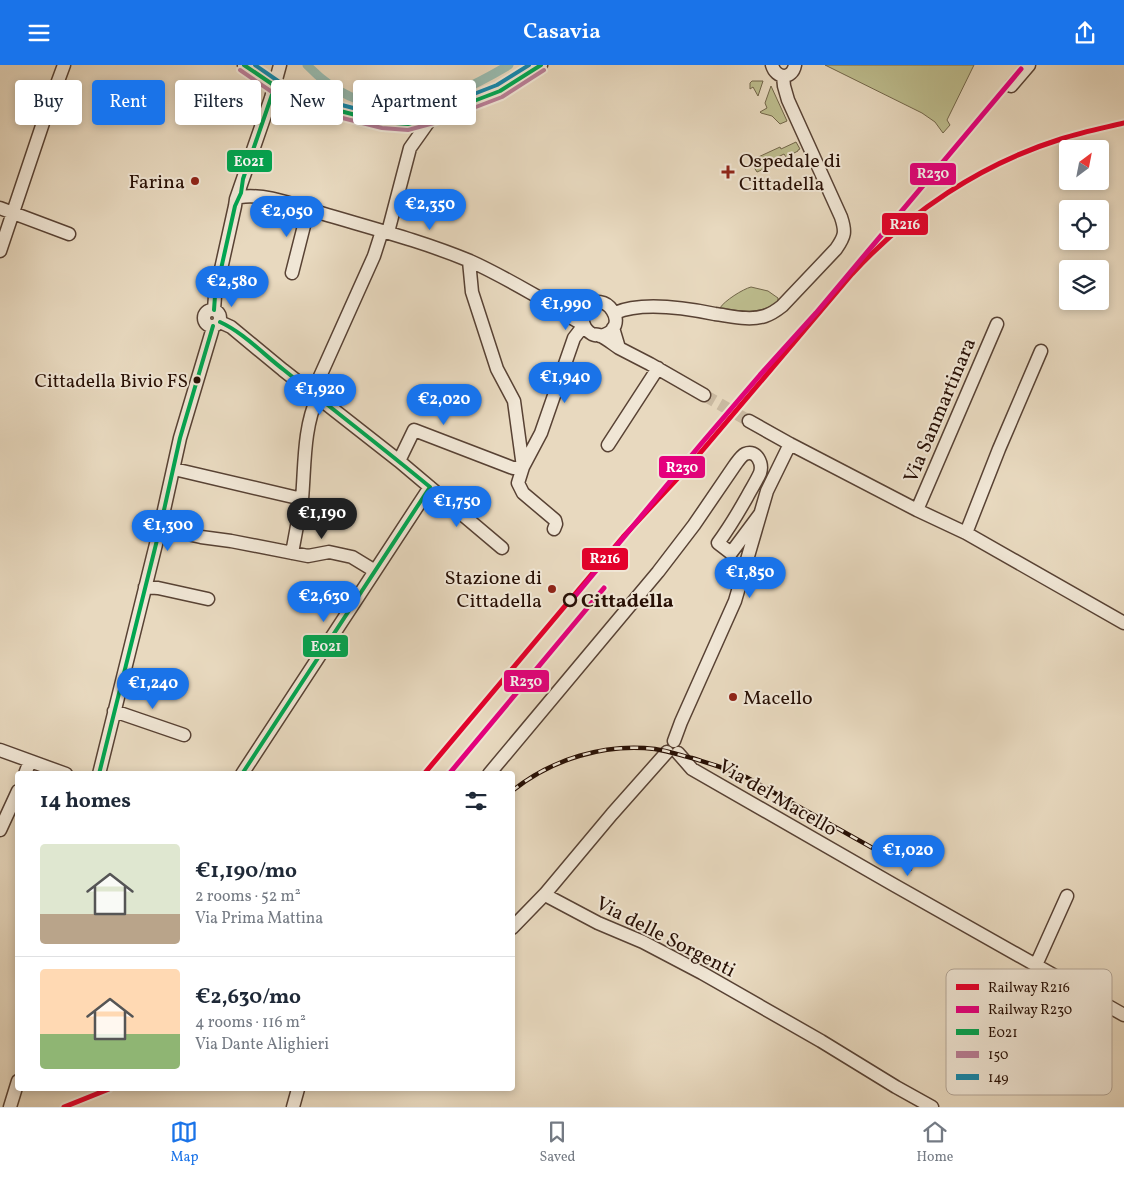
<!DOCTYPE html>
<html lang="en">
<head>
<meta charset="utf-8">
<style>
  :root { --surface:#fff; --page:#f2f2f3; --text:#1f2937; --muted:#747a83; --line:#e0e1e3; --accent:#1a73e8 }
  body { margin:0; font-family:Vollkorn,serif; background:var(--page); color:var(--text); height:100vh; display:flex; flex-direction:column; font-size:19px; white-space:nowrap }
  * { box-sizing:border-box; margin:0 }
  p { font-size:16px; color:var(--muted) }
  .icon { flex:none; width:28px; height:28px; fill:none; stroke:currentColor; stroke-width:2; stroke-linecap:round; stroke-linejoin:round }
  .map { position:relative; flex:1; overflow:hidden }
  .sheet { position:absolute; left:15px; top:706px; width:500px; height:320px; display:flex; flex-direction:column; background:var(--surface); border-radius:5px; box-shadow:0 2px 8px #0003 }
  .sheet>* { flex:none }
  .guide { position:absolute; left:15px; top:15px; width:500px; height:45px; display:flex; gap:10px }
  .needle { width:32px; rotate:32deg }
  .controls { position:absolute; left:1059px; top:75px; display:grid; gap:10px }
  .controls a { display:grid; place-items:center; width:50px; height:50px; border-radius:5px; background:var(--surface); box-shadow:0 2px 8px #0003; font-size:25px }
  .price { position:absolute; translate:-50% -42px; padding:0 11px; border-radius:18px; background:var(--accent); color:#fff; font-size:16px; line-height:32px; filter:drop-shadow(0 1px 2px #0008) }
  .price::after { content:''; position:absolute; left:50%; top:30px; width:15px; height:11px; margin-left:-8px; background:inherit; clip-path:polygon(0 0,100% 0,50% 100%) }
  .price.active { background:#222; color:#fff }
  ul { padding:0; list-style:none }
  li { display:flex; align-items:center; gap:15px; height:125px; padding:0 25px }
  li+li { border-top:1px solid var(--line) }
  li span { display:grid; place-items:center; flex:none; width:140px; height:100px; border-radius:5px; color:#555 }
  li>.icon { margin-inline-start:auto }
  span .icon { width:60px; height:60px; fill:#fffc; stroke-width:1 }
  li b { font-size:21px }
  h2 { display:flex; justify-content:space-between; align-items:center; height:60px; padding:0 25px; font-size:21px }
  .tag { padding:0 18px; border-radius:5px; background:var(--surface); box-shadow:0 2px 8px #0003; font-size:18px; line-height:45px }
  .tag.active { background:var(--accent); color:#fff }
  header { display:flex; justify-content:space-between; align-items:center; height:65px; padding:0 25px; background:var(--accent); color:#fff; font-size:22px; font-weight:600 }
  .dock { display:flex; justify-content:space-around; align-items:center; height:70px; border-top:1px solid var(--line); background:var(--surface); font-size:14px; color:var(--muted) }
  .dock a { display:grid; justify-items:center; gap:2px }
  .dock .active { color:var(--accent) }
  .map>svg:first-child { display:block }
  .green { fill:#bdbd8e; stroke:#72664a }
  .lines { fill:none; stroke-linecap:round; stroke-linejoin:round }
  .canal { stroke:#98baae; stroke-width:9 }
  .minor-tunnel { stroke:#cbbba3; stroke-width:12; stroke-dasharray:12 6; stroke-linecap:butt }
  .minor-casing { stroke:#584234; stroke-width:15 }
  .minor { stroke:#f0e6d5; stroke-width:12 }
  .rail-casing { stroke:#281005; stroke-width:4.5 }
  .rail { stroke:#f0e6d5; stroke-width:2.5; stroke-dasharray:8; stroke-linecap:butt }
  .bus-1-casing { stroke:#f0e6d5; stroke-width:8 }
  .bus-2-casing { stroke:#f0e6d5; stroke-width:8 }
  .bus-3-casing { stroke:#f0e6d5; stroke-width:8 }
  .bus-1 { stroke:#00a651; stroke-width:4 }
  .bus-2 { stroke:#b97e97; stroke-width:4 }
  .bus-3 { stroke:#1587aa; stroke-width:4 }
  .rail-1-casing { stroke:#f0e6d5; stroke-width:9 }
  .rail-2-casing { stroke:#f0e6d5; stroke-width:9 }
  .rail-1 { stroke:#e4002b; stroke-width:5 }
  .rail-2 { stroke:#e5007d; stroke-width:5 }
  .poi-dot { fill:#8f2418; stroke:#f0e6d5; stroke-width:2 }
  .bus-dot { fill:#281005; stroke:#f0e6d5; stroke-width:2 }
  .stop-dot { fill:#f0e6d5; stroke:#281005; stroke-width:2.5 }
  .labels { text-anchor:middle; stroke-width:4; stroke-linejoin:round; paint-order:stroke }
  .bus-label { font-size:19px; fill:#281005; stroke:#f0e6d5; text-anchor:end }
  .poi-label { font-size:20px; fill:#281005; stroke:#f0e6d5; text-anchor:start }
  .street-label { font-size:20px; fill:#281005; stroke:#f0e6d5 }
  .stop-label { font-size:20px; font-weight:bold; fill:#281005; stroke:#f0e6d5; text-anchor:start }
  .key { fill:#f0e6d5; stroke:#b4a697; stroke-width:1 }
  .key-label { font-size:14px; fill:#281005 }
  .line-badge { stroke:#f0e6d5; stroke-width:2 }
  .badge-label { font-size:14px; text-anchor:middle; font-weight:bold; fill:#fff }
</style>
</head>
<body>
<header><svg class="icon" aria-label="menu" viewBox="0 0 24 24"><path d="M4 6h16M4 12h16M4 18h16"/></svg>Casavia<svg class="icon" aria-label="share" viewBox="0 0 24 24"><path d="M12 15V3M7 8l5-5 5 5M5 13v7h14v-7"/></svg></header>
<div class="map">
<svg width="1124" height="1042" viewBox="0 0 1124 1042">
  <rect width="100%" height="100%" fill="#e8d9bf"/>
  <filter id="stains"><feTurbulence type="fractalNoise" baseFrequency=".004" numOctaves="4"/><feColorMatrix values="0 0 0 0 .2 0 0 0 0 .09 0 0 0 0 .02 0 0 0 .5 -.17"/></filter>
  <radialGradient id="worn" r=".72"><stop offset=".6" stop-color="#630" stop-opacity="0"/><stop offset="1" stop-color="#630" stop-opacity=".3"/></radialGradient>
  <path class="green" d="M825,0h149l-27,55 3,5 -7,8 -8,-11 -13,-9z
    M752,16h11l-5,15 -5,-9 -3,2v-6z
    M771,21l16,35 -7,3 -8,-8 -11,-3 -1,-1 7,-4 -2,-5z
    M796,77l4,7 -2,1v1l-12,6 -2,-3 -6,3 2,5 -23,10 -5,-8 3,-2 -1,-3 26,-12 1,2z
    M751,222l17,4 10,7v3c-19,15 -35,10 -58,7 4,-7 23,-19 31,-21z"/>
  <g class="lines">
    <path class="canal" d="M307,0c64,67 133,41 202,0"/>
    <path class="minor-tunnel" d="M704,330l45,26"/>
    <g class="minor-casing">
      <path id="minor" d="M244,0l31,21 34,17 74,19 25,2 24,-7 68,-26 41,-26
        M772,0c4,14 20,15 23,0
        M1011,21l18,-21
        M240,132c27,-4 56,9 81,16 50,15 101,28 149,48 27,12 52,27 77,41 12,8 23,16 36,22
        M0,143l69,26
        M388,167l22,-84 22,-31
        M0,186l48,-143 16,-43
        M469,196l3,31 25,77 17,32 9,66
        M292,208l16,-63
        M204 253a8 8 0 1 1 16 0a8 8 0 1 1-16 0Z
        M214,245l1,-14 20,-90 1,-7 35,-101 9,-33
        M615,248c27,-12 71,-5 100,1 16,2 34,7 50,2 6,-2 12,-6 17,-10l54,-57c9,-13 10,-17 5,-32l-53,-117 -4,-14 -1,-10
        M220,257l11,5 52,43 116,91 103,87
        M600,271c35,-7 3,-52 -14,-26 -6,8 -3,19 6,24 7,3 0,-1 7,1 7,3 14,9 20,13l-6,-20
        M619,283l31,16 54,31
        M313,327l61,-136 8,-25
        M749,356l41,23 127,66 49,23 158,90
        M608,380l50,-77
        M399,396l15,-31 99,38 10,-1
        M174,404l128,30c3,-33 1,-71 16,-103
        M917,445l80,-186
        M160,463l41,9 30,4 77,15 21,-4 23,5 23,14
        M554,464l2,-5 -1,-4 -32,-27 -5,-10 5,-16 18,-34 33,-95 10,-13
        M966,468l33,-84 42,-98
        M292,488l10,-54
        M145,522l13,1 50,11
        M114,646l70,24
        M674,676l7,-19 54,-121 32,-110 23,-47
        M0,685l66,24
        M678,688l14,16 202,116 230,130
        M25,709l5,-13
        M99,709l61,-246 20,-90 32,-107 1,-5
        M242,709l188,-287
        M489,709l169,-202 36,-47 41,-60c3,-4 6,-9 10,-11 12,-5 18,10 15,19 -4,9 -9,16 -13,24 -9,16 -18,31 -29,46l13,10 29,-39
        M0,765l18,-39
        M545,829l4,3 49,26 45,19 59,31 119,68 75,46 36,20
        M512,863l33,-34 67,-80 55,-62
        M1036,900l31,-69
        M10,1042l8,-26
        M293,1042l5,-18"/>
    </g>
    <use href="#minor" class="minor"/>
    <g class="rail-casing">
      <path id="rail" d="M512,726c40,-32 93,-48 143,-42 13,2 25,6 37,9 19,6 37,11 54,19l164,92"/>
    </g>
    <use href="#rail" class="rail"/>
    <g class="bus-1-casing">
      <path id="bus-1" d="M244,0l31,21 34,17 74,19 25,2 24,-7 68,-26 41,-26
        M214,245l1,-14 20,-90 6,-13 2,-14 32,-93
        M220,257c24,11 43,32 64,48 48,39 98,77 146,117l-188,287
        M99,709l61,-246 20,-90 33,-112"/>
    </g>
    <g class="bus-2-casing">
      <path id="bus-2" d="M240,5l32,22 35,17 75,19 26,2 26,-7 68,-26 42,-27"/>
    </g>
    <g class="bus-3-casing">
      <path id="bus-3" d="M255,0l23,16 33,16 73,19 23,2 23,-7 67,-26 32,-20"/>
    </g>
    <use href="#bus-1" class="bus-1"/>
    <use href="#bus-2" class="bus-2"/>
    <use href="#bus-3" class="bus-3"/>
    <g class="rail-1-casing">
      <path id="rail-1" d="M424,709l199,-237 67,-72 162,-191c57,-62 129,-110 209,-135 21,-7 42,-11 63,-16
        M64,1042l45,-18"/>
    </g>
    <g class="rail-2-casing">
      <path id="rail-2" d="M571,536l130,-157 59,-69 56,-62 205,-244
        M449,709l155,-186"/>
    </g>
    <use href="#rail-1" class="rail-1"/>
    <use href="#rail-2" class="rail-2"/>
  </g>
  <g class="poi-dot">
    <path d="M725.5 99.5h5v5h5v5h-5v5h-5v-5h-5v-5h5z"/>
    <circle cx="195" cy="116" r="5"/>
    <circle cx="552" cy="524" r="5"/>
    <circle cx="733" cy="632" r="5"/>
  </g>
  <circle class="bus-dot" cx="197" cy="315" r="4.5"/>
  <circle class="stop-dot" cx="570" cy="535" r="6"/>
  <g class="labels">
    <g class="bus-label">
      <text x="188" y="322">Cittadella Bivio FS</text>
    </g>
    <g class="poi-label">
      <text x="739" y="102">Ospedale di<tspan x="739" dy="23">Cittadella</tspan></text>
      <text x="185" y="123" text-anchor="end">Farina</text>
      <text x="542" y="519" text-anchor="end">Stazione di<tspan x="542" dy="23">Cittadella</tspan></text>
      <text x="743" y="639">Macello</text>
    </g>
    <g class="street-label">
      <text transform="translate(939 345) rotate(-67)" y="7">Via Sanmartinara</text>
      <text transform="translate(778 732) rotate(30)" y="7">Via del Macello</text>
      <text transform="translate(666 871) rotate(27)" y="7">Via delle Sorgenti</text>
    </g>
    <g class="stop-label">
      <text x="581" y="542">Cittadella</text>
    </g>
  </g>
  <rect x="946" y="904" width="166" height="126" rx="8" class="key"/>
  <rect x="956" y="919" width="23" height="6" fill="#e4002b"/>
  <rect x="956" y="941" width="23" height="7" fill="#e5007d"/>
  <rect x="956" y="964" width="23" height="6" fill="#00a651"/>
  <rect x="956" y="986" width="23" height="7" fill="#b97e97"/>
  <rect x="956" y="1009" width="23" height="6" fill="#1587aa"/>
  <g class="key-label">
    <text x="988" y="927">Railway R216</text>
    <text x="988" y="949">Railway R230</text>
    <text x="988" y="972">E021</text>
    <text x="988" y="994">150</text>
    <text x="988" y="1017">149</text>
  </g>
  <g class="line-badge">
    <rect x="226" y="84" width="47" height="24" rx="5" fill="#00a651"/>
    <rect x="909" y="97" width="48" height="24" rx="5" fill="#e5007d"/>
    <rect x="881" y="147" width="48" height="24" rx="5" fill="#e4002b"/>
    <rect x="658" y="390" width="48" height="24" rx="5" fill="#e5007d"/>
    <rect x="581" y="482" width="48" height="24" rx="5" fill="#e4002b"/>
    <rect x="302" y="569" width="47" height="24" rx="5" fill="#00a651"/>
    <rect x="503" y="604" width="47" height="24" rx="5" fill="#e5007d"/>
  </g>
  <g class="badge-label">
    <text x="249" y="101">E021</text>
    <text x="933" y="113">R230</text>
    <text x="905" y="164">R216</text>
    <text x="682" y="407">R230</text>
    <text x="605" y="498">R216</text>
    <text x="326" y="586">E021</text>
    <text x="526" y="621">R230</text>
  </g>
  <rect width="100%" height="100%" filter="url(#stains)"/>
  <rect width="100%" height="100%" fill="url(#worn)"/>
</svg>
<div class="controls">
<a><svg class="needle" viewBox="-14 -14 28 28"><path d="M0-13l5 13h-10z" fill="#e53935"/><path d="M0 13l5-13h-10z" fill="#747a83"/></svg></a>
<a><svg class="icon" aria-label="locate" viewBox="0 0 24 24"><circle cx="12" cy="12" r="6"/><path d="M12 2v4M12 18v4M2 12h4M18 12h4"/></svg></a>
<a><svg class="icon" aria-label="layers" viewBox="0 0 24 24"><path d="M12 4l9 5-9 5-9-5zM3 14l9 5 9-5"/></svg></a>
</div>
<b class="price" style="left:430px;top:166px">€2,350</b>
<b class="price" style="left:287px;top:173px">€2,050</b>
<b class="price" style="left:232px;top:243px">€2,580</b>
<b class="price" style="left:566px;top:266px">€1,990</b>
<b class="price" style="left:565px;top:339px">€1,940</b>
<b class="price" style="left:320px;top:351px">€1,920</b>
<b class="price" style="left:444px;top:361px">€2,020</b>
<b class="price" style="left:457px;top:463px">€1,750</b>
<b class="price active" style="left:322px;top:475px">€1,190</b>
<b class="price" style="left:168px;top:487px">€1,300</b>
<b class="price" style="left:750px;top:534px">€1,850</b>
<b class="price" style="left:324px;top:558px">€2,630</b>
<b class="price" style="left:153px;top:645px">€1,240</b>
<b class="price" style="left:908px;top:812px">€1,020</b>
<div class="guide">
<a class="tag">Buy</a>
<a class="tag active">Rent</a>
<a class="tag">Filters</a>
<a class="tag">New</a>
<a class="tag">Apartment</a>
</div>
<section class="sheet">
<h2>14 homes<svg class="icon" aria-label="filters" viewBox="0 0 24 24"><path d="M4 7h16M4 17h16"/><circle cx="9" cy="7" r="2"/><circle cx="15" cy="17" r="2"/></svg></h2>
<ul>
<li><span style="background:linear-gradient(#dfe7d0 70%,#b9a48a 0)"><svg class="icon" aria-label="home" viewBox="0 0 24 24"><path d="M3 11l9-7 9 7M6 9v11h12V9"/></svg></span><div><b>€1,190/mo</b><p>2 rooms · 52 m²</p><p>Via Prima Mattina</p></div></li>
<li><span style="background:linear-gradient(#ffd9b3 65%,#8fb573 0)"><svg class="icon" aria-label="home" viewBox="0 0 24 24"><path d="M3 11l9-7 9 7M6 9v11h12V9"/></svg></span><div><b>€2,630/mo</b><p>4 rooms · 116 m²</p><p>Via Dante Alighieri</p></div></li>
</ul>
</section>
</div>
<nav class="dock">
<a class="active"><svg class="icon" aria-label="map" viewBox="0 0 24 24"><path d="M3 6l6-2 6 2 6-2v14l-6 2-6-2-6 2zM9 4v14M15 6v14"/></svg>Map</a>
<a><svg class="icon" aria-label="saved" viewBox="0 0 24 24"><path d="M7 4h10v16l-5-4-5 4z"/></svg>Saved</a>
<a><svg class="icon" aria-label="home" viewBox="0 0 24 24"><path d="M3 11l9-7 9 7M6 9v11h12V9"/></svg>Home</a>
</nav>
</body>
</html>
